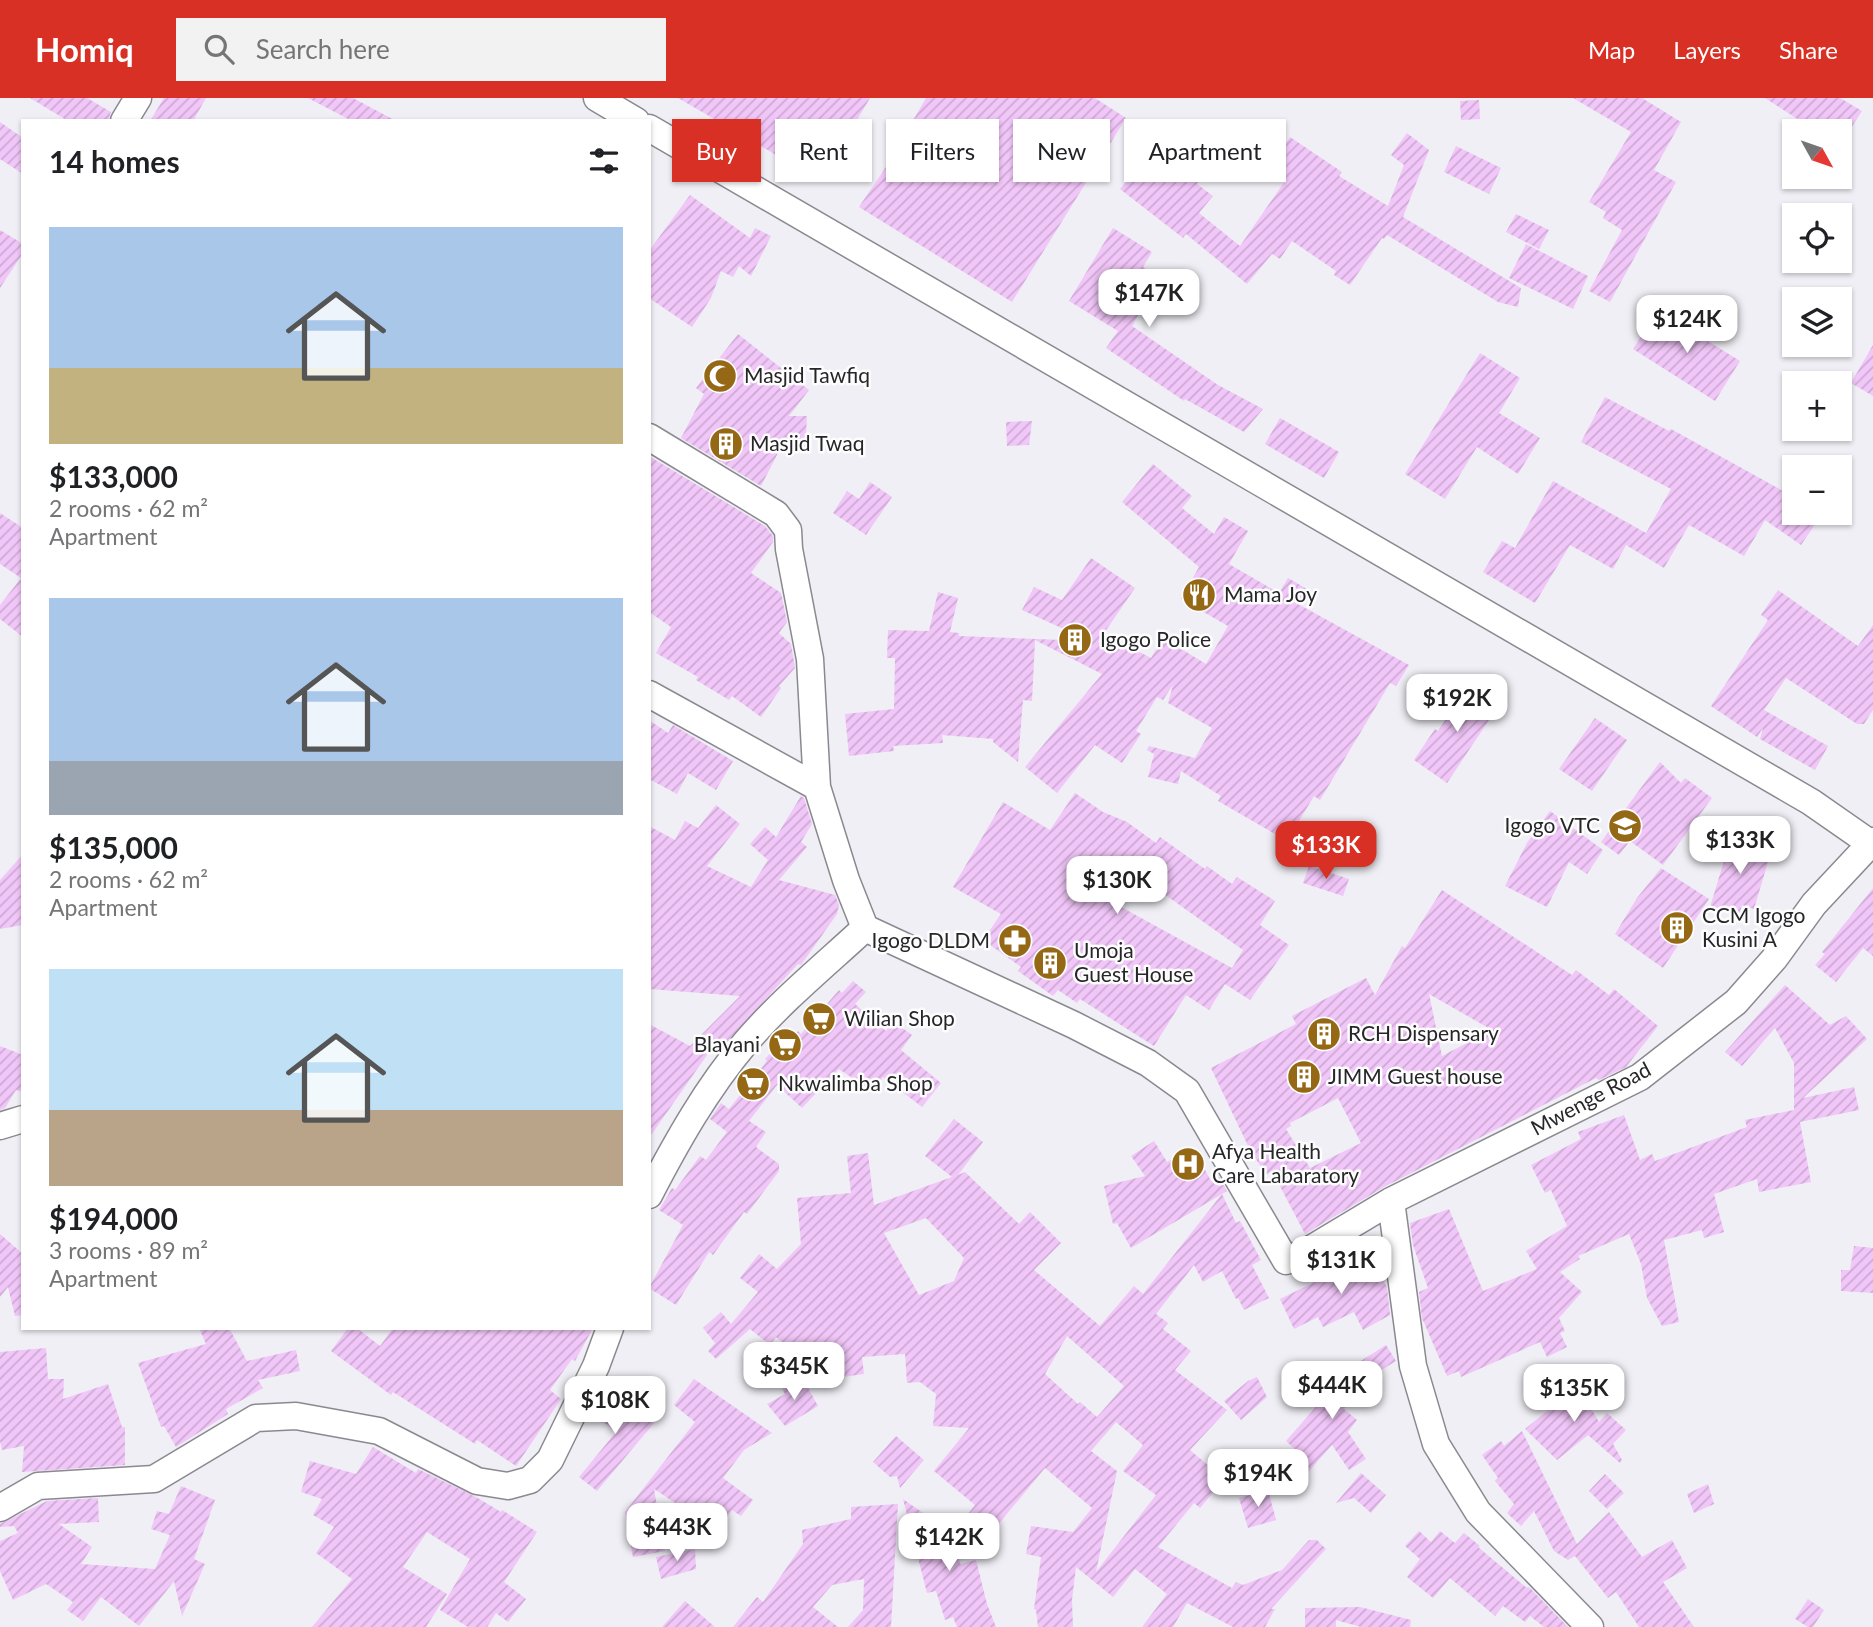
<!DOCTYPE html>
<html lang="en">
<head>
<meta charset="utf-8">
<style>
  :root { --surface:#fff; --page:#f2f2f2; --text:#202124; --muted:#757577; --accent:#d93025 }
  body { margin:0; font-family:Lato,sans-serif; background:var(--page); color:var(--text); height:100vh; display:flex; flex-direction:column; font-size:26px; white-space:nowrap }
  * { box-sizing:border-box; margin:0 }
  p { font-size:23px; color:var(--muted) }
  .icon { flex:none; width:38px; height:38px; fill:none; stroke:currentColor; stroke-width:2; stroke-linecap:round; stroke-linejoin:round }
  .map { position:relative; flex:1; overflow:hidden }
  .panel { position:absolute; left:21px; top:21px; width:630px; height:1211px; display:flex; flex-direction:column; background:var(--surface); border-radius:0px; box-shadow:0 2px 5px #0004 }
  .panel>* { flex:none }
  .guide { position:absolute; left:672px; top:21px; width:665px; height:63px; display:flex; gap:14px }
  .needle { width:46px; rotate:130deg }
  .fabs { position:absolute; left:1782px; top:21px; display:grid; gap:14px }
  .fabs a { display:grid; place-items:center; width:70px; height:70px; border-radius:0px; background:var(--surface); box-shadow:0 2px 5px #0004; font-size:35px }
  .price { position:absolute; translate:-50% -60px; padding:0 16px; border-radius:14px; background:#fff; color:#222; font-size:23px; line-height:46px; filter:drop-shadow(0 2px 4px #0008) }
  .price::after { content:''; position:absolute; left:50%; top:42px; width:21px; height:16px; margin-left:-10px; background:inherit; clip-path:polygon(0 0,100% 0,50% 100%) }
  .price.current { background:var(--accent); color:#fff }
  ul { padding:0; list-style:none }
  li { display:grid; align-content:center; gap:14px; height:371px; padding:0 28px }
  li span { display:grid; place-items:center; height:217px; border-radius:0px; color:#555 }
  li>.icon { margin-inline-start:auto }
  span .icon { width:126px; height:126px; fill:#fffc; stroke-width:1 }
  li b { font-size:30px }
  h2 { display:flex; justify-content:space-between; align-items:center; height:84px; padding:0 28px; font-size:30px }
  .pill { padding:0 24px; border-radius:0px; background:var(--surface); box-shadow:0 2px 5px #0004; font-size:24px; line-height:63px }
  .pill.current { background:var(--accent); color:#fff }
  header { display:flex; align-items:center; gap:42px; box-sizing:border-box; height:98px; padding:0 35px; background:var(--accent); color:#fff }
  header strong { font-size:33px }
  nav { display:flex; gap:38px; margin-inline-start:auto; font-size:24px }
  .search { width:490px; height:63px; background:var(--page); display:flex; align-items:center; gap:18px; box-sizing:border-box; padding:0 24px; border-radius:0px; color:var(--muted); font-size:26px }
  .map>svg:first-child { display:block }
  .building { fill:url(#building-hatch); fill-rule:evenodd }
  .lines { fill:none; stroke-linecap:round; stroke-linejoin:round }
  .minor-casing { stroke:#8a898f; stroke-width:29 }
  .minor { stroke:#fff; stroke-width:26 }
  .labels { text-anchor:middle; stroke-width:5; stroke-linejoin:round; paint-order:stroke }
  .poi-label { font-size:21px; fill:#262628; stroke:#fdfdfe; text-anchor:start }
  .street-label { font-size:21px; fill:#262628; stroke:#fdfdfe }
</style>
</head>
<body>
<header>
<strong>Homiq</strong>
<div class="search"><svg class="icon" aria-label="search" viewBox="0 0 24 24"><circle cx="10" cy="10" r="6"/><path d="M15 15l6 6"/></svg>Search here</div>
<nav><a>Map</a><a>Layers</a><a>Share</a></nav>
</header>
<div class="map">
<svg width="1873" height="1529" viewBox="0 0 1873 1529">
  <defs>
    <pattern id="building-hatch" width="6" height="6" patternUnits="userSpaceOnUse" patternTransform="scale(1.75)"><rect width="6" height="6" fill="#f1c6f8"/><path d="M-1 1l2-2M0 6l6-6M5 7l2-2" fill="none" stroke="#ceaad5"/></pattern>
  </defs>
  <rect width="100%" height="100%" fill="#f0eff5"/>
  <path class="building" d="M30,0h57l24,14 -3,9h-40z
    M164,0h42l-13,23h-43z
    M308,0h45l43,23h-44z
    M678,0h192l-49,83z
    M926,0h169l31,20 -114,184 -153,-95 27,-40z
    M1573,0h69l39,24 -27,48 22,12 -66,120 -21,-11 33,-61 -19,-12 3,-6 -17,-10 42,-70z
    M1765,0h75l22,13 -13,20h-33z
    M1479,2l1,19 -19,1 -1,-19z
    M0,24l23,16v36l-23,-15z
    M1175,31l21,16 -9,12 6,5 -6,8 13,10 -3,4 16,12 -14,17 41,33 45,-65 -17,-10 22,-34 52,35 -3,4 49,30 16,-41 -13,-10 16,-22 22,17 -26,67 118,71 -3,19 -20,-5 -111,-67 -3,4 -2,-1 -32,47 -16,-10 2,-4 -44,-30 -12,18 -8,-5 -25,30 -61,-50 -3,4 -63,-49 34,-43 5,4z
    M1456,48l45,22 -12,26 -45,-22z
    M690,97l60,43 5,-10 16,8 -20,40 -12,-10 -6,11 -12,-6 -10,27 -19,29 -43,-29v-47z
    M1516,116l33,16 -10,19 -33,-17z
    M1113,130l39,24 -9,15 17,11 -28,48 86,59 45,24 -19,23 -59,-33 -1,2 -78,-53 12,-17 -49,-30z
    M0,132l23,14v9l-23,35z
    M1526,146l62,32 -15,33 -64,-31z
    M1658,212l82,51 -25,40 -82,-52z
    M738,236l71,56 -20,26h18l-2,36 -26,-1 -18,35 -80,-48 23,-44 -8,-6z
    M1873,247v51l-22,-13z
    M1480,255l40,25 -21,35 41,25 -22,36 -41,-27 -32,52 -40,-25z
    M1605,299l64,34 2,-2 123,68v16h7l15,10 -15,22 -36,-25 -21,36 -55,-31 -25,43 -38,-23 -13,24 -43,-24 -35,58 -52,-31 19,-31 13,7 38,-67 93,52 25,-44 -90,-47z
    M1280,320l59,34 -15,26 -59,-34z
    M1032,323l-3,24 -22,1 -1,-24z
    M649,358l116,70 8,10v6l-22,31 30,20 6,29 -8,11 12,11 4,24 -16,18 2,2 -20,29 -29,-21 -3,4 -33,-20 2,-3 -42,-24 15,-26 -22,-15z
    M1153,366l39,32 -10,12 32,26 10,-17 24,14 -19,33 50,29 9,-15 19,11 -9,15 111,61 -13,21 -6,-3 -70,117 -6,-4 -27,45 -69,-40 3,-5 -40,-25 -3,13 -30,-7 6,-23 -7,-4 2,-4 46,12 17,-30 -44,-25 5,-18 -10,15 -6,-3 -21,34 5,3 -19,29 -27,-18 -38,48 -32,-26 77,-93 -67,-34 -3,61 -9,-1 -5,62 -25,-20v-3l-51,-4 1,8 -50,3 1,5 -45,5 -4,-42 49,-5 1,-51h-8l1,-28 41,1 9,-39 20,6 -8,34 9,1v3l131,5 -68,-31 12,-23 28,13 29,-42 44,30 -37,54h22l31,16 12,-20 43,26 22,-38 -47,-27 18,-32 -77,-65z
    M870,384l22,15 -26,38 -33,-22 14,-22 12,8z
    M0,415l23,15v109l-23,-18v-14l21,-27 -21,-14z
    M1778,492l80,56 15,-21v85l-9,14h-7l-71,-46 -22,32 64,36 -13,24 -55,-31 3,-11 -6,9 -46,-31 57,-86 -7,-5z
    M1469,586l30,21 -52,78 -33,-23 21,-31 3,2z
    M1595,620l32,22 -35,51 -33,-22z
    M649,622l19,13 5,-8 60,36 -17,29 -28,-17 -11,21 -28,-15z
    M1660,664l21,21 4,-5 27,20 -49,67 -33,-24 -11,14 -18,-13z
    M1075,695l28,19 24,10 29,21 4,-6 45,32 2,-3 25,18 5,-7 38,24 -15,24 29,20 -39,55 -25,-16 -16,26 -23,-15 -32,51 -74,-47 -3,4 -19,-13 -5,6 -35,-25 3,-4 -38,-27 18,-26 -48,-27 50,-85 47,28zM1126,769l117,83 -11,18 -129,-71z
    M801,698l3,2 8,26 -11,18 6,5 -28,33 56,15 4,10 -2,9 -36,51 -3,-1 -79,86 -5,-5 -65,93v-114l41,22 50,-50 -91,-7v-163l26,14 10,-19 13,7 18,-23 24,19 -33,42 44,21 17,-27 -18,-16 15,-17 11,10z
    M1550,713l53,39 -16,24 -18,-12 -22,45 -42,-21 22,-43z
    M1732,737l27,7 -2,9 13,4 -16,54 -12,-4 -3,10 -29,-8z
    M23,756v71l-23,4v-49z
    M1309,768l40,13 -6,17 -40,-13z
    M1661,770l48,31 -46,69 -48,-34 22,-36z
    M1873,790v68l-10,-8 -27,34 -21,-17 10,-11 -3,-2z
    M1442,792l130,85 4,-5 33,25 5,-6 44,37 -32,41 -27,13 -3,-2 -212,109 -79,47 -33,-63 -6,4 -17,-27 -38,-80 85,-44 -4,-8 74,-38 9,17 27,-49 3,2zM1429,896l63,36 -50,26zM1338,1000l23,45 -51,25 -24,-39 5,-3 -1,-3z
    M853,883l13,11 -11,12 31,27 7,-10 19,14 -11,15 40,33 -19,24 -39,-30 -10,15 -34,-23 -37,39 -25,-23 -28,36 17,11 -10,15 23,17v7l-32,43 -3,-2 -31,43 -4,-3 -33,53 -27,-17 34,-63 -24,-15 13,-22 3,2 25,-34 6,4 21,-28 -17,-13 11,-16 8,6 38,-48 -2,-2 22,-23 4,3 7,-8 3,3 38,-44 3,3z
    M1785,887l45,40 16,-9 21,23 -64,59 51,-11 5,23 -59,12 11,60 -52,10 -2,-13 -43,15 10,38 -20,6 -2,-8 -38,10 15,82 -17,4 -15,-28 -6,-34 -12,-30 -51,22 2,3 -20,13 22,20 -23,26 6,13 -5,2 7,14 -20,10 -7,-15 -79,35 -2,-6 -12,5 -25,-58 -3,-26 9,-4 -15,-43 -3,-22 39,-14 34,82 54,-22 -11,-18 41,-25 -16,-36 -6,3 -14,-28 50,-26 -3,-7 46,-17 16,45 12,-6 3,7 92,-34 -2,-7 49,-10v-47l-19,-35 -33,38 -17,-14z
    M0,948l23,9v37l-7,-2 -11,18 -5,2z
    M954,1021l29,23 -25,33 7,-3 54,52 11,-12 31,31 -27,27 66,56 34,-40 9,8 79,-100 -91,54 -14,-25 -4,1 -9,-38 41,-10 -14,-20 23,-15 13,21 26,-14 18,33 8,-4 8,14 -5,3 14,29 4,-2 21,39 -9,5 17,33 -25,12 -6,-12 -2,1 -14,-28 -19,11 -9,-17 -38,49 12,9 -5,6 28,22 -16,19 52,40 -37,40 26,22 -8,10 8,7 -16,19 -6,-5 -36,44 74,41 4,-6 7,3 39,-15 27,-30h8l9,9 -55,60h4l-10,18h-32l-46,-24 -14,24h-31l25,-33 -32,-25 -22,28 -37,-30 -4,33 1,27h-35l-2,-17 -2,-1 7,-52 -15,-3 5,-28 42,6 19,-24 -47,-40 -54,65 -23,-19 7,-9 -41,-34 35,-43 -36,-2 3,-32 -16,-12 -13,1 -2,-29 -43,3 2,17 -36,5 -52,-42 -6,8 -20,-16 -34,30 -8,-8 7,-8 -12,-15 18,-16 10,12 27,-32 -18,-14 19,-24 18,15 24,-25 -4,-46 54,-5 -4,-37 21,-3 6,52 78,-28 -27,-21zM926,1120l38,40 -10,23 -35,14 -35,-62zM1067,1238l57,50 -27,31 -17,-15 -2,2 -33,-30zM1116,1324l27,23 -20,26 33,24 -60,77 21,-101 -26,-20z
    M0,1136l23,20v61l-8,1 -7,-29 -8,10z
    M1854,1148l19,2v45l-32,-2v-21h9z
    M1364,1154l9,18 3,-2 11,19 3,28 -27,15 -9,-18 -31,15 -5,-10 -24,12 -14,-30 43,-21 -2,-3z
    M199,1230h30l18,33 49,-11 4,21 -42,9 5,8 -37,21 2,5 -52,33 -12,-21 -3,1 -23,-64 68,-19z
    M348,1230h9l23,18 13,-18h200l-18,33 -3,-2 -22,31 11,9 -45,67 -39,-26 -2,4 -82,-52 -2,3 -60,-44z
    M1386,1247l10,16 -60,37 10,8 -2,3 13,11 -9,12 18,27 -17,11 -17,-25 -36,41 -16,-14 18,-20 -12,-11 36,-41 -10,-8z
    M46,1250l2,31h16l-1,20 45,-15 14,43h3v38l-103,7 2,-26 -22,4 -2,-9v-89z
    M802,1279l16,29 -33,20 -18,-22 18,-10 -3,-5z
    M1257,1279l10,20 -26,23 -17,-19 24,-20z
    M694,1281l78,54 -28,17 -21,28 30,22 -12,16 -9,-6 -14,21 -64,-42 11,62 -32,6 -8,-45 70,-90 -21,-17z
    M1575,1283l24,41 8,-9 19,17 -13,14 9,16 -2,3 -32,-28 -31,25 -32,-31 27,-22 -6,-10z
    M608,1287l46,38 -57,68 -18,-14 37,-45 -25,-20z
    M1522,1333l55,113 32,-32 33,45 30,-17 15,28 -24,14 31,45h-55l-23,-35 -8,6 -33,-42 -7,4 -14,-9 -20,-40 -13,15 -14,-13 7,-9 -19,-23 3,-3 -16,-23 19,-14 3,5z
    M896,1338l28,24 -24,28 -3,-12 -7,1 -17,-15z
    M373,1349l43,26 2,-4 58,28 25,15 1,-2 35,22 -33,50 22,17 -18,23 -12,-9 -9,14h-19l-28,-17 30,-51 -43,-27 -24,35 44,27 -21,33h-114l40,-48 -36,-26 18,-26 -21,-12 9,-16 -21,-7 9,-31 46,13z
    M1361,1375l25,22 -15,18 -17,-15 -18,5z
    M1605,1376l19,19 -17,16 -18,-18z
    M1708,1386l6,20 -20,9 -7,-19z
    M181,1388l34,14 -21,59 11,5 -23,52 -8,-35 -35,45 -38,-29 -18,24 -16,-11 6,-8 -27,-18 -33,16 -13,-29v-30l18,-8 -4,-7 -14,1v-3l47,-23 51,-3 1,24 -40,2 33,23 -11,17 74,5 15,-34 -19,-6 6,-18 12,3z
    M1268,1392l8,30 -28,8 -9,-30z
    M903,1401l50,35 7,30 16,-4 11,44 9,23h-39l-4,-10 -8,3 -9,-29 -9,2z
    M898,1406l-7,123h-43l15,-17 1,-31 -32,6 -19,22 25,20h-105l24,-30 6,5 40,-58 -1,-14 49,-11v-12z
    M1419,1433l12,11 9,-11 15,12 9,-10 16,13 -2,1 49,41 1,-1 3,2 37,38h-24l-14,-11 -5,6 -22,-16 -8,10 -45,-38 -17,20 -26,-21 13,-18 -15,-13z
    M695,1451l1,20 -35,10 -5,-22z
    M1808,1501l16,11 -11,17h-5l-13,-8z
    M685,1503l30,26h-53z
    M1360,1509l51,13 -1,7h-49l-25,-7v7h-31v-19z"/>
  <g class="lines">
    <g class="minor-casing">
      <path id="minor" d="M597,0l39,23
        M124,23l14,-23
        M649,30l1162,674 59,41
        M649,339l127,77 12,16 1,19 21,110 7,128 29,93 19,48 209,97 74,38 39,28 99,170 25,-12 80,-48 249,-124 96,-75 38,-43 40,-55 59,-63
        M649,596l168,93
        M0,1028l23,-7
        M649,1097c28,-54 58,-107 97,-153 35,-41 79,-77 119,-114
        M1391,1103l22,165 23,78 42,68 112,115
        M0,1410l38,-22 116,-7 102,-61 40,-2 83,15 98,50 31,5 22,-6 20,-20 46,-94 14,-38"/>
    </g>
    <use href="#minor" class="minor"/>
  </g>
  <defs>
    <g id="mosque-disc" transform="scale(1.75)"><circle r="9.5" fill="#946814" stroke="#fdfdfe"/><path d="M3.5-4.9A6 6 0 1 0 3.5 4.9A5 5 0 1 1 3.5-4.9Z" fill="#fff"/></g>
    <g id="building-disc" transform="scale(1.75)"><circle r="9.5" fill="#946814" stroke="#fdfdfe"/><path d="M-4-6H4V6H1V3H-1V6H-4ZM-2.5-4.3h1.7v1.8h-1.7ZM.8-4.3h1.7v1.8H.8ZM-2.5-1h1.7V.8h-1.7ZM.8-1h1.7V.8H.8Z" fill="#fff"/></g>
    <g id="restaurant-disc" transform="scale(1.75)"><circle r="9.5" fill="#946814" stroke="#fdfdfe"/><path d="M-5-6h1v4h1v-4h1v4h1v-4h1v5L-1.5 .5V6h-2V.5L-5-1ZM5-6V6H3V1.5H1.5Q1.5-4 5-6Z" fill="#fff"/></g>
    <g id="university-disc" transform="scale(1.75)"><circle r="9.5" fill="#946814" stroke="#fdfdfe"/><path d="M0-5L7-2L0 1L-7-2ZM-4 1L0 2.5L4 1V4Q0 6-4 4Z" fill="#fff"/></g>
    <g id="pharmacy-disc" transform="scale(1.75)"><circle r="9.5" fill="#946814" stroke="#fdfdfe"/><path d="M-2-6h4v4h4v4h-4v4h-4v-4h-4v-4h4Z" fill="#fff"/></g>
    <g id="supermarket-disc" transform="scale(1.75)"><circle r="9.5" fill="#946814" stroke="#fdfdfe"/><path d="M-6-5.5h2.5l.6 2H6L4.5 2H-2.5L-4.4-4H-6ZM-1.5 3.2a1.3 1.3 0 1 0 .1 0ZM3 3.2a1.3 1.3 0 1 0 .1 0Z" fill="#fff"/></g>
    <g id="hospital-disc" transform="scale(1.75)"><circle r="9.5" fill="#946814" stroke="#fdfdfe"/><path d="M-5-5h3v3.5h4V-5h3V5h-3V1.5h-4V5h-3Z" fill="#fff"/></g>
  </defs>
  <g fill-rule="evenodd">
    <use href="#mosque-disc" x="720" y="278"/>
    <use href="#building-disc" x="726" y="346"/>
    <use href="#restaurant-disc" x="1199" y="497"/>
    <use href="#building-disc" x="1075" y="542"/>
    <use href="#university-disc" x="1625" y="728"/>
    <use href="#building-disc" x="1677" y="830"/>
    <use href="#pharmacy-disc" x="1015" y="843"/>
    <use href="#building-disc" x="1050" y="865"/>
    <use href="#supermarket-disc" x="819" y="921"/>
    <use href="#building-disc" x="1324" y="936"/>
    <use href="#supermarket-disc" x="785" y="947"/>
    <use href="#building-disc" x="1304" y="979"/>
    <use href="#supermarket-disc" x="753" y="986"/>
    <use href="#hospital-disc" x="1188" y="1066"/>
  </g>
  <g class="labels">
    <g class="poi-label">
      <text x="744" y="285">Masjid Tawfiq</text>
      <text x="750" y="353">Masjid Twaq</text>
      <text x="1224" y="504">Mama Joy</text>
      <text x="1100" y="549">Igogo Police</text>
      <text x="1600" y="735" text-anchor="end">Igogo VTC</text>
      <text x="1702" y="825">CCM Igogo<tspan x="1702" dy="24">Kusini A</tspan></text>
      <text x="990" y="850" text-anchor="end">Igogo DLDM</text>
      <text x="1074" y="860">Umoja<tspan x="1074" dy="24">Guest House</tspan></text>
      <text x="844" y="928">Wilian Shop</text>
      <text x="1348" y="943">RCH Dispensary</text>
      <text x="760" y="954" text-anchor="end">Blayani</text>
      <text x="1328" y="986">JIMM Guest house</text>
      <text x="778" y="993">Nkwalimba Shop</text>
      <text x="1212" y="1061">Afya Health<tspan x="1212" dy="24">Care Labaratory</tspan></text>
    </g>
    <g class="street-label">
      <text transform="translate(1591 1001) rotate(-28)" y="7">Mwenge Road</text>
    </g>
  </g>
</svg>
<div class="fabs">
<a><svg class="needle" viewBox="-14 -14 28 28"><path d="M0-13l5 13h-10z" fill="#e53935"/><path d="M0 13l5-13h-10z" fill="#757577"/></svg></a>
<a><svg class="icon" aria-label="locate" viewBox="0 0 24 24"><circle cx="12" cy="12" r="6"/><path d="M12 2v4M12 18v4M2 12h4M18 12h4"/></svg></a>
<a><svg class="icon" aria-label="layers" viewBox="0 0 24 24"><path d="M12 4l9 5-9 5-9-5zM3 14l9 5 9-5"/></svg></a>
<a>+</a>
<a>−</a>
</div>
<b class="price" style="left:1149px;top:231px">$147K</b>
<b class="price" style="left:1687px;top:257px">$124K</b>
<b class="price" style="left:1457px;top:636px">$192K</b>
<b class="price" style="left:1740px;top:778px">$133K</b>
<b class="price current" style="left:1326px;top:783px">$133K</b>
<b class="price" style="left:1117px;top:818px">$130K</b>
<b class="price" style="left:1341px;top:1198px">$131K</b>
<b class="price" style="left:794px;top:1304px">$345K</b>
<b class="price" style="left:1332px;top:1323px">$444K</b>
<b class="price" style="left:1574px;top:1326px">$135K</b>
<b class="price" style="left:615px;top:1338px">$108K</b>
<b class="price" style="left:1258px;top:1411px">$194K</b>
<b class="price" style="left:677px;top:1465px">$443K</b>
<b class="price" style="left:949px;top:1475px">$142K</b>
<div class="guide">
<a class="pill current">Buy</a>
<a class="pill">Rent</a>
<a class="pill">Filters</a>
<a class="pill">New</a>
<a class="pill">Apartment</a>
</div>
<section class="panel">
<h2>14 homes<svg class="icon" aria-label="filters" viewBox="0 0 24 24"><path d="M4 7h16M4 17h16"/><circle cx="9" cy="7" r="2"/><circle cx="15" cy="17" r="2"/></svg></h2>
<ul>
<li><span style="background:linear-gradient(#a9c7e8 65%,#c2b280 0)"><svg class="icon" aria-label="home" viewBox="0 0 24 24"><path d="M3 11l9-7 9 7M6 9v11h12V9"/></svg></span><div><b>$133,000</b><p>2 rooms · 62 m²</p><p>Apartment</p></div></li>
<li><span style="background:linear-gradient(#a9c7e8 75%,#9aa5b1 0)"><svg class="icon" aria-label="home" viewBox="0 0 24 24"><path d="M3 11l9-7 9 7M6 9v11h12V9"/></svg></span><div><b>$135,000</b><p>2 rooms · 62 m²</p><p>Apartment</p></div></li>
<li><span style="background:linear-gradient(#bfe0f5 65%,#b9a48a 0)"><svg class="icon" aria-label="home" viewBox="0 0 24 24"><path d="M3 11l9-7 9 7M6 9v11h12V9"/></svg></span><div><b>$194,000</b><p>3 rooms · 89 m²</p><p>Apartment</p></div></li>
</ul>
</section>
</div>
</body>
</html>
